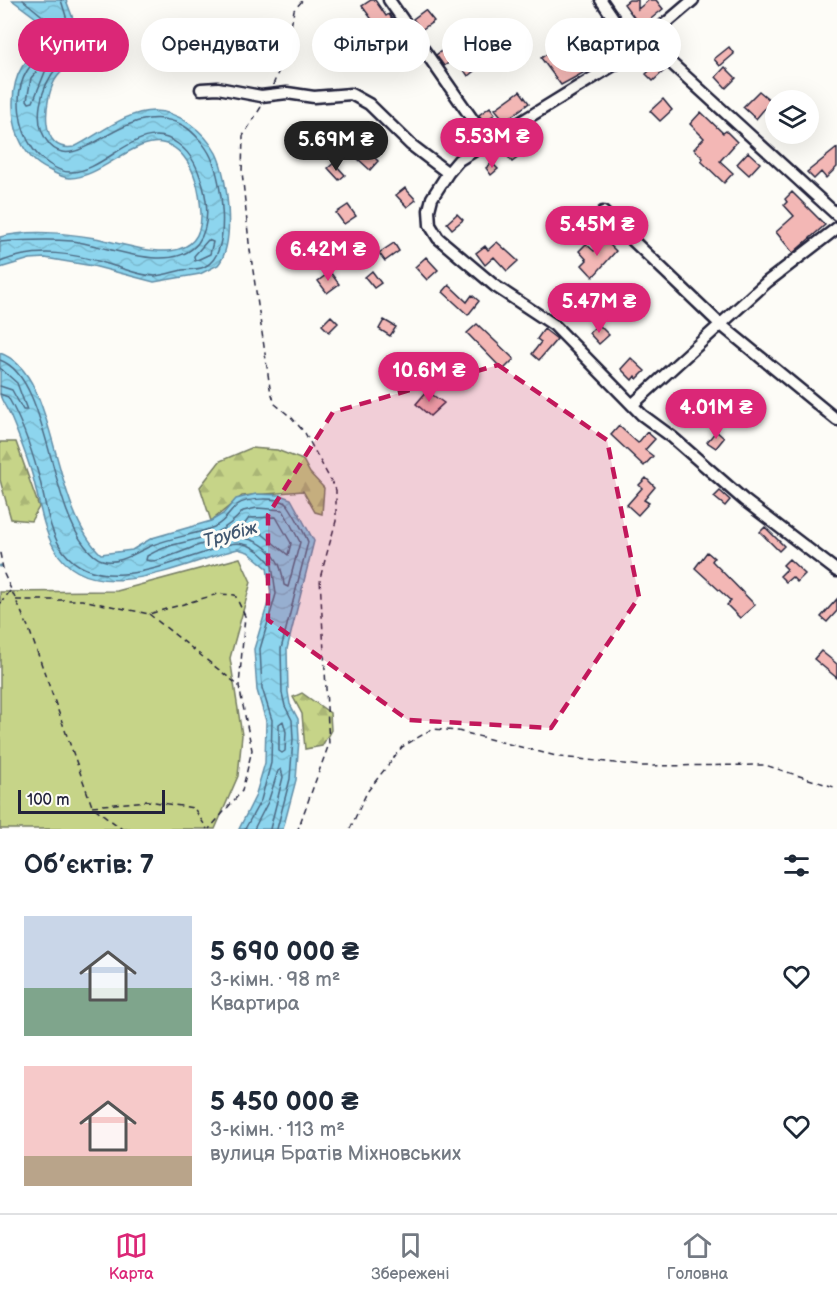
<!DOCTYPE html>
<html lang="uk">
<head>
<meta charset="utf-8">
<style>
  :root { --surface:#fff; --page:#f2f2f3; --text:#1f2937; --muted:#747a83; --line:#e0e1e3; --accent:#db2777 }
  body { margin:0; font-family:"Balsamiq Sans",sans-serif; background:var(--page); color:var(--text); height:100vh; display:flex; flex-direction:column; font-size:22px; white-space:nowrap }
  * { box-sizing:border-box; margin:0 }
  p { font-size:20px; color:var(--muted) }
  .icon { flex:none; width:33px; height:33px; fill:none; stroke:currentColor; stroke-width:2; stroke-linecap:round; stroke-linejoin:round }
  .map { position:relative; height:829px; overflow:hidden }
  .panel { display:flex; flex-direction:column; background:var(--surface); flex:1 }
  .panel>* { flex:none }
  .hud { position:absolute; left:18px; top:18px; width:801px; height:54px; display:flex; gap:12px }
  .tools { position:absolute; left:765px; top:90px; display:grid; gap:12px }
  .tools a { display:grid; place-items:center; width:54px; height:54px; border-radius:50%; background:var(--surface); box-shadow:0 6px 24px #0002; font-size:30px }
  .scale { position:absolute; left:18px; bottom:15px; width:147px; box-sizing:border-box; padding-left:6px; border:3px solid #22223b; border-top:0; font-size:16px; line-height:21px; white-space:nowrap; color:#22223b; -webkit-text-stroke:4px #fdfcf7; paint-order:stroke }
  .price { position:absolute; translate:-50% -51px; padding:0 14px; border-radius:21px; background:var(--accent); color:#fff; font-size:20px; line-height:39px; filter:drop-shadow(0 2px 3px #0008) }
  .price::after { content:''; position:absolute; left:50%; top:36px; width:18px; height:14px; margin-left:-9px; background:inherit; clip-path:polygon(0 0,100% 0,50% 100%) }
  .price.on { background:#222; color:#fff }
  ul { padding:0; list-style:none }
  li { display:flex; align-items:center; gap:18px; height:150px; padding:0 24px }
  li span { display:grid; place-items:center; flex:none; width:168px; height:120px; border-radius:0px; color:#555 }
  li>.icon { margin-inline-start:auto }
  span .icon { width:72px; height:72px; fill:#fffc; stroke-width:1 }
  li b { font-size:26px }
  h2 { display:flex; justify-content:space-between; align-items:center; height:72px; padding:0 24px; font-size:26px }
  .pill { padding:0 21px; border-radius:27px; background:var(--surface); box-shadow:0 6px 24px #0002; font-size:21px; line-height:54px }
  .pill.on { background:var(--accent); color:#fff }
  .tab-bar { display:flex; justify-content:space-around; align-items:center; height:84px; border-top:2px solid var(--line); background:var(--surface); font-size:16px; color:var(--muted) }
  .tab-bar a { display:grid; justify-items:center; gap:3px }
  .tab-bar .on { color:var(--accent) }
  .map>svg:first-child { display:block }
  .grass { fill:#c6d488; stroke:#747b62; stroke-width:1.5 }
  .forest { fill:url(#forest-firs); stroke:#747b62; stroke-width:1.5 }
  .water { fill:url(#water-waves); stroke:#628da6; stroke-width:1.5 }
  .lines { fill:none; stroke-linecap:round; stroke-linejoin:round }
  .shore { stroke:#4d6a83; stroke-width:1.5 }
  .stream { stroke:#628da6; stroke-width:3 }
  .building { fill:#f3b7b5; stroke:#22223b; stroke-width:1.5 }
  .street-casing { stroke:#22223b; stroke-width:15 }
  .path { stroke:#22223b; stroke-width:1.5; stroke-dasharray:6 4.5; stroke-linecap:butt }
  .street { stroke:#fdfcf7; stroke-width:10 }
  .marked { fill:#c2185b; fill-opacity:0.2; stroke:#c2185b; stroke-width:4.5; stroke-dasharray:12 8; stroke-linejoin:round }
  .labels { text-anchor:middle; stroke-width:6; stroke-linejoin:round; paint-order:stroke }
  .water-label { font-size:18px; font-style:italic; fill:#425871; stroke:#fdfcf7 }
</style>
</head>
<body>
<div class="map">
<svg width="837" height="829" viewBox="0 0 837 829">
  <defs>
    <pattern id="forest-firs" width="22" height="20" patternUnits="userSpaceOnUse" patternTransform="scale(1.5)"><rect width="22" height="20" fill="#c6d488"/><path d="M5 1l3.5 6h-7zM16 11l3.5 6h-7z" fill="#aab676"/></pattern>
    <pattern id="water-waves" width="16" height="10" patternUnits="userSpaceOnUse" patternTransform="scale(1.5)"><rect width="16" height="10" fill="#8dd5ee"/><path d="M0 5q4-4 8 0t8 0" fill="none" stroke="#79b7cd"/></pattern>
  </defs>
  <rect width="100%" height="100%" fill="#fdfcf7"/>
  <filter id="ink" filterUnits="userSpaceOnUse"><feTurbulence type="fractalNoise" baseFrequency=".0167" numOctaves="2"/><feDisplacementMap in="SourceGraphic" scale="12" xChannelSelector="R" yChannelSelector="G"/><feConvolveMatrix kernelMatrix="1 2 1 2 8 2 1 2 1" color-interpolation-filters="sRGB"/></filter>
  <g filter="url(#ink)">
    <path class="grass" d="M240,558l11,24 -21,76 12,77 -4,41 -23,53h-215v-237l117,-1z"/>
    <path class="forest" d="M0,442h16l23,65 -8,14 -20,-2 -11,-39z
      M251,448l26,2 26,10 7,13 14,15 -2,26 -7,-2 -12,-21 -61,5 -31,25 -11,-34 20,-26z
      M302,693l28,20 1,17 -9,16 -17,3 -3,-35 -9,-17z"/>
    <path class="water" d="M12,0h54l15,40 -3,17c-8,8 -17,13 -23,23 -11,20 -17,73 19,67 25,-12 51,-36 80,-36 25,0 50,20 62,42 12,24 20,91 2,112l-18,9 -46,8 -61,-16 -48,-8 -15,1 -30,9v-31c30,-8 64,-4 95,1 32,6 108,37 106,-25 -1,-19 -5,-41 -17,-56 -34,-42 -76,21 -114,21 -7,0 -14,-4 -21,-8 -14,-6 -24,-18 -30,-32 -8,-20 -9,-52 3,-71 9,-13 23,-18 24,-36l-10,-13z
      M0,353c59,20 49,153 101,201l31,-4 20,-12 59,-17 12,-7 13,-15 20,-5 24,1 11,4 23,42 -27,108 1,43 2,12 8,15 1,20 -3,41 -13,49h-44l16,-32 10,-34 1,-42 -9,-31 -3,-41 17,-56 -4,-25 -19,-16 -10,-3c-52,13 -148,63 -184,-1 -12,-21 -15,-50 -22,-74 -6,-20 -14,-40 -22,-59 -3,-7 -9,-14 -10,-21 0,-12 0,-28 0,-41z"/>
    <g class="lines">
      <path class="shore" d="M43,64l4,3 -14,35 -4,1 -2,-3 4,-22z
        M208,240l5,2 -3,12 -15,7 -1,-5z
        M0,242c25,-2 47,-3 72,-1 34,4 100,35 126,2 12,-17 10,-38 5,-57 -5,-17 -10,-31 -25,-42 -37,-29 -72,29 -108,28 -13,0 -30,-13 -37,-23 -14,-20 -20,-56 -6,-78 9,-15 24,-20 25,-40l-6,-12 -23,-19
        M0,262c37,-15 74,-9 111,3 14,4 30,11 44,11 9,-1 18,-4 27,-6 7,-1 15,0 22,-3 29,-12 18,-87 7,-110 -5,-11 -17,-25 -27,-31 -57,-32 -104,51 -134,19 -20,-22 -9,-59 8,-79 6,-8 15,-9 17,-20l-14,-46
        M0,360c48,17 49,142 85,186 4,5 10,12 17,14 17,6 36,-9 51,-15 20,-8 42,-10 61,-18 11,-5 15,-14 23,-22 9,-7 39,-8 49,-2 4,3 20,33 22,39l-27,107 1,44 3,13 7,14 1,19 -3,40 -13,50
        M0,368l17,15 10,27h-4l-11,-20 -12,-4
        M0,394l8,3c13,23 23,51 30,76 7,24 10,58 25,78 33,43 98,16 140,2 12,-4 28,-12 40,-9 12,2 22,12 29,21l4,29 -16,55 2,39 10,32 -1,43 -10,37 -16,29
        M257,508l26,2 17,32 -12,45 -4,-2c-2,-16 -5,-26 -18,-37 -27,-23 -63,-4 -93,7 -8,3 -19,8 -27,5l1,-4c35,-21 66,-9 96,-45z
        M276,517l15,26 -3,12 -27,-22 -17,-8 5,-7z
        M283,721l3,11 -1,19 -3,2 -3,-2v-27z
        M254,829l14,-27 10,-31 3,-2 2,8 -13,52"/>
      <path class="stream" d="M0,566h1"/>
    </g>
    <path class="building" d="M371,0h4l11,16 3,-2 18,29 -12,8 -33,-45z
      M629,0h9v9l11,-9h7l7,9 -22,18 -17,-23z
      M425,10l9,11 -13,9 -8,-11z
      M593,21l10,15 -9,6 -10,-16z
      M608,37l8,11 -8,6 -8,-12z
      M448,46l8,12 -12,8 -8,-11z
      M729,47l5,7 -14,12 -6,-7z
      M550,52l9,14 15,-9 9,16 -22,12 -20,-27z
      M465,58l9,13 -6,5 -9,-13z
      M659,62l7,7 -13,12 -7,-7z
      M725,67l11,11 -10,10 -10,-11z
      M520,91l9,12 -24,18 -10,-12z
      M759,91l12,10 -15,18 -13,-12z
      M663,99l9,11 -12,11 -10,-10z
      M490,107l5,7 -11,8 -5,-7z
      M701,112l22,21 3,-2 11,11 -17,19 13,12 -9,10 -23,-22 2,-3 -9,-9 10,-11 -14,-14z
      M512,144l8,12 -8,6 -9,-12z
      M837,148v19l-11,11 -5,-6 -7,7 -7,-7z
      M366,149l12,12 -8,9 -13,-12z
      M748,152l12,11 -11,12 -12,-11z
      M334,163l11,12 -6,5 -11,-12z
      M492,163l6,6 -7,6 -5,-7z
      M405,188l11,12 -9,7 -11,-12z
      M792,192l33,33 -32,28 -17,-21 18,-16 -10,-11 3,-3 -2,-3z
      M348,205l8,11 -12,8 -8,-11z
      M457,214l6,6 -11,9 -5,-6z
      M605,240l11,11 -23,26 -11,-12 5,-5 -8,-9 7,-7 8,7z
      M497,242l21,19 -11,10 -13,-14 -9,8 -9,-12 9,-7 3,4z
      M394,243l5,8 -14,10 -6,-8z
      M426,257l12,13 -11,10 -12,-13z
      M372,271l9,12 -7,5 -9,-11z
      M330,272l9,12 -12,9 -9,-12z
      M449,285l18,17 5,-7 7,6 -11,14 -25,-23z
      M331,316l7,7 -9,9 -7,-7z
      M384,320l12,7 -6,9 -11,-7z
      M477,324l37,35 -11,11 -36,-37z
      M598,324l11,11 -10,9 -10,-11z
      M544,329l13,10 -18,21 -7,-6 9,-12 -4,-3z
      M631,358l14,13 -8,8 -2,-3 -3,4 -11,-11z
      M427,391l17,12 -14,13 -14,-12z
      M685,398l9,9 -15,16 -7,-11z
      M703,400l6,5 -7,7 -5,-6z
      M619,426l19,17 9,-11 8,7 -10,11 8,6 -9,10 -33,-31z
      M716,431l8,7 -8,10 -9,-6z
      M646,478l9,9 -11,13 5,3 -11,12 -11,-10 15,-17 -3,-3z
      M720,491l10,9 -5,6 -11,-9z
      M765,527l19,19 -5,5 -19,-19z
      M707,552l7,6 -2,3 43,44 -15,13 -13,-13 4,-4 -36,-33z
      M789,559l16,15 -8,8 -5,-5 -6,5 -6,-6 7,-7 -4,-4z
      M837,599v12l-10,11 -6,-5z
      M821,651l16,13v14l-23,-19z"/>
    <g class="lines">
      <g class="street-casing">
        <path id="street" d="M389,0l100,143
          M601,0l34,50
          M647,41l190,174
          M201,89l17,-1 43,8 26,-3 27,4 37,-3 18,10 41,40 38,29 11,-13 166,-102 68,-58
          M448,173l-16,25 -3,12 1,15 8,13 57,48 59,39 88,90 30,22 72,63 93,71
          M603,212l117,112 117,96
          M632,405l135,-123 70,-54"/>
      </g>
      <path class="path" d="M273,85l14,-35 7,-40 9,-10
        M261,107l-18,29 -1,35 7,72 21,145 5,16 17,14 13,15 31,57v31l-16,57 9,166 -31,85
        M0,553l4,21 25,55 63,177 30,23
        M16,600h66l67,14 69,-20 17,1 10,21 -6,70 13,64 -10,41 -33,38
        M0,604l11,-14
        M149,614l89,71
        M92,806l56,-5 46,7 13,21
        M350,829l17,-37 35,-45 30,-18 26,2 102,26 83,9 122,-1 72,23"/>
      <use href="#street" class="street"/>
    </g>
  </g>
  <path class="marked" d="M498,365l109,75 32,157 -88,131 -143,-8 -140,-100v-105l65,-103z"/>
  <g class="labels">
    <g class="water-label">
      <text transform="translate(230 534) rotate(-15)" y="6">Трубіж</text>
    </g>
  </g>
</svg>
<div class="tools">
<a><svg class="icon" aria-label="layers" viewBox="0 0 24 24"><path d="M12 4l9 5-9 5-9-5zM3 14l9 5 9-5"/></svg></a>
</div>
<div class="scale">100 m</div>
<b class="price" style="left:492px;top:169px">5.53M ₴</b>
<b class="price on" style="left:336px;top:172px">5.69M ₴</b>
<b class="price" style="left:597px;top:257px">5.45M ₴</b>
<b class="price" style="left:328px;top:282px">6.42M ₴</b>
<b class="price" style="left:599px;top:334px">5.47M ₴</b>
<b class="price" style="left:429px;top:403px">10.6M ₴</b>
<b class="price" style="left:716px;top:440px">4.01M ₴</b>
<div class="hud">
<a class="pill on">Купити</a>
<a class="pill">Орендувати</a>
<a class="pill">Фільтри</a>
<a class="pill">Нове</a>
<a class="pill">Квартира</a>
</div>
</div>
<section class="panel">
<h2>Об’єктів: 7<svg class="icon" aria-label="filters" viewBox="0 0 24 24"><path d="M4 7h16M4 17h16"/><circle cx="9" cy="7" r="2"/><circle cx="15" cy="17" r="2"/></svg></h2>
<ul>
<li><span style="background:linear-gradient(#c9d6e8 60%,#7fa58c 0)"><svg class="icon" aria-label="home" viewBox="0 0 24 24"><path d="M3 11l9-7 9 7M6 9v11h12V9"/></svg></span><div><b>5 690 000 ₴</b><p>3-кімн. · 98 m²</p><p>Квартира</p></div><svg class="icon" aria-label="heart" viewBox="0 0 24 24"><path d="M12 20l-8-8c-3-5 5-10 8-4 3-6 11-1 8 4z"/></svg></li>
<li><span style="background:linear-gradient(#f6c9c9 75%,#b9a48a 0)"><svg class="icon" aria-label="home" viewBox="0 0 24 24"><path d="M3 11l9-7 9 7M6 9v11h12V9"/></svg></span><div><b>5 450 000 ₴</b><p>3-кімн. · 113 m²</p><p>вулиця Братів Міхновських</p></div><svg class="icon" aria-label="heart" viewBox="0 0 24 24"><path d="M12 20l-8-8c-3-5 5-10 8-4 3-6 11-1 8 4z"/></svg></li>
</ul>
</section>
<nav class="tab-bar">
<a class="on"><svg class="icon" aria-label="map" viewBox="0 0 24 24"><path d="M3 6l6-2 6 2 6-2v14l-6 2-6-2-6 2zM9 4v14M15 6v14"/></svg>Карта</a>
<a><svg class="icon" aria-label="saved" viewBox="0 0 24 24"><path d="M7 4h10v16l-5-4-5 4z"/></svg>Збережені</a>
<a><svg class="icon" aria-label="home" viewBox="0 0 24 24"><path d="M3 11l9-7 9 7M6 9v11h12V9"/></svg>Головна</a>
</nav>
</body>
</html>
